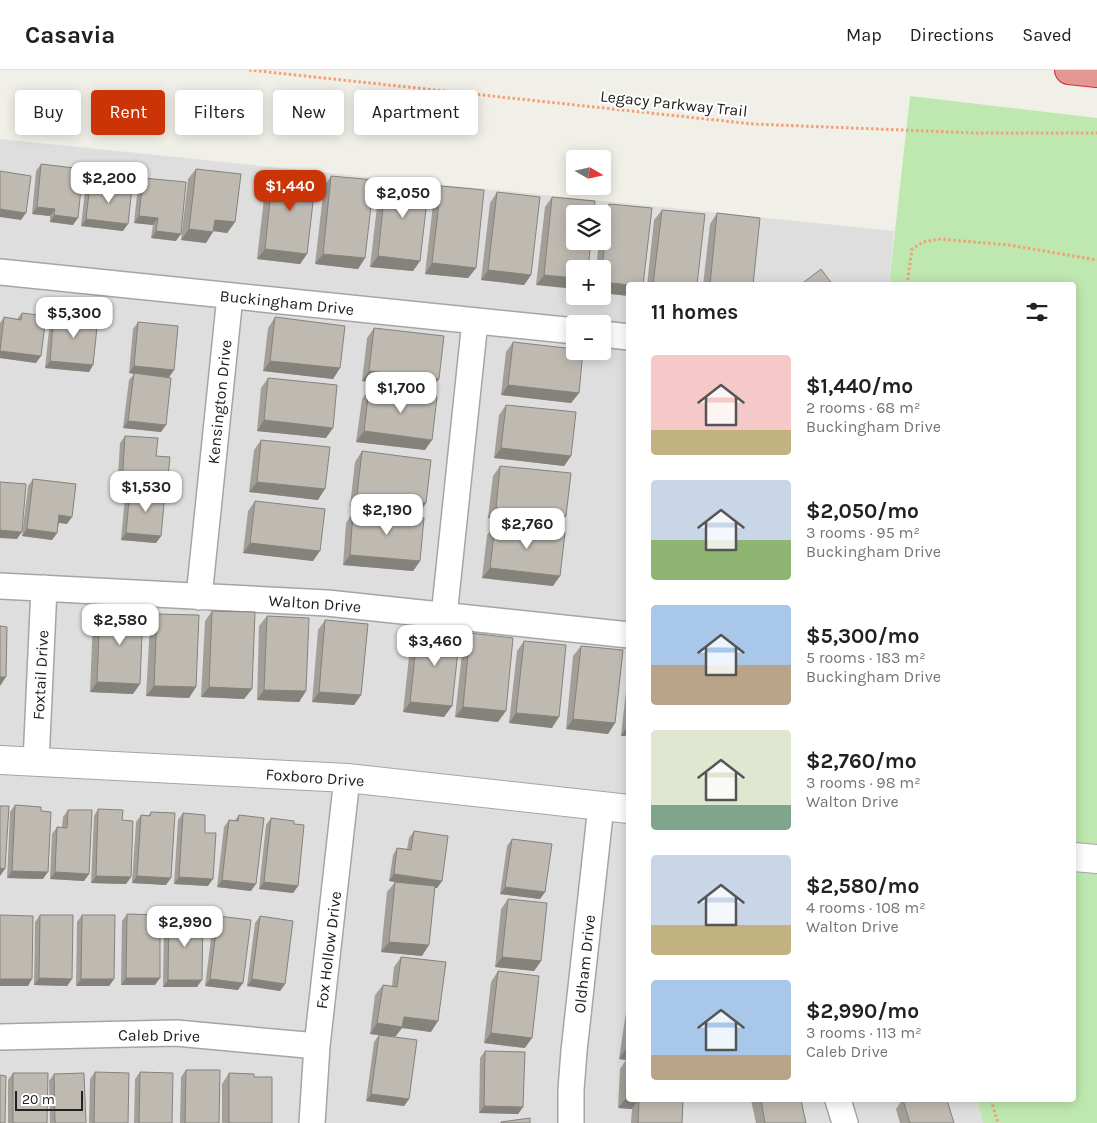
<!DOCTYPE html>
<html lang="en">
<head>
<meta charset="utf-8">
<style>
  :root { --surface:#fff; --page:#f6f6f6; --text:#202124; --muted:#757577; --line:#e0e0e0; --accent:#ca3407 }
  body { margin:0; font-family:Karla,sans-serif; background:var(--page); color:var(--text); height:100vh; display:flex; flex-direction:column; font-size:19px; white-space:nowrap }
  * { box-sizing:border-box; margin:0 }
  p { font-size:16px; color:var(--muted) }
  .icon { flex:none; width:28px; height:28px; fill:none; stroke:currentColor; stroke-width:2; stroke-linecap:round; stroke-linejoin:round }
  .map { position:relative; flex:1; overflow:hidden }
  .details { position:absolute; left:626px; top:212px; width:450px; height:820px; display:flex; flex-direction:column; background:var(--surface); border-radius:5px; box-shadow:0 2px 12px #0003 }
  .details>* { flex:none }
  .banner { position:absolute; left:15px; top:20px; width:475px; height:45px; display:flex; gap:10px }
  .needle { width:32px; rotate:99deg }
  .fabs { position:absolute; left:566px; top:80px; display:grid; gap:10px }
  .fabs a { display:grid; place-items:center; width:45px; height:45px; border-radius:5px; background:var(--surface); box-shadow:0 2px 12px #0003; font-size:25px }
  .scale { position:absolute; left:15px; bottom:12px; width:68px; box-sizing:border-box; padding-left:5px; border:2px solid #212121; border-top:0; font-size:14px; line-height:18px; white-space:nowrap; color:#212121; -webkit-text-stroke:4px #fff; paint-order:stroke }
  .price { position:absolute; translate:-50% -42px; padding:0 11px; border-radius:10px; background:#fff; color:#222; font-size:16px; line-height:32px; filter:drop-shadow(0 1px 2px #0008) }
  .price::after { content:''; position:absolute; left:50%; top:30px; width:15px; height:11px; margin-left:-8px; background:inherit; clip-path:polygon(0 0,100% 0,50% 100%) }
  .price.current { background:var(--accent); color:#fff }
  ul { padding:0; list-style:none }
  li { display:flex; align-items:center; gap:15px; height:125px; padding:0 25px }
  li span { display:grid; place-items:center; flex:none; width:140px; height:100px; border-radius:5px; color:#555 }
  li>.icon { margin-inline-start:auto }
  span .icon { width:60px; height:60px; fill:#fffc; stroke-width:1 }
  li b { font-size:21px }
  h2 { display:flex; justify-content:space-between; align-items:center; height:60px; padding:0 25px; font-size:21px }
  .tag { padding:0 18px; border-radius:5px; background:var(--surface); box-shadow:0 2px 12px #0003; font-size:18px; line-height:45px }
  .tag.current { background:var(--accent); color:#fff }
  header { display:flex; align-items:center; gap:30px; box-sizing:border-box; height:70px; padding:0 25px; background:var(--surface); border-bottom:1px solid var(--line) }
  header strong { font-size:24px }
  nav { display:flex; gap:28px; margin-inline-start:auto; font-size:18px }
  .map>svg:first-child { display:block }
  .residential { fill:#dfdede; fill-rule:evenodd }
  .grass { fill:#bfe8b0 }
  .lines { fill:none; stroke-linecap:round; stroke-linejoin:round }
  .minor-casing { stroke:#a5a5a5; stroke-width:28 }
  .tertiary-casing { stroke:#a5a5a5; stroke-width:30 }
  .motorway-casing { stroke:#d52e41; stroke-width:30 }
  .path { stroke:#f59f74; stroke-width:3; stroke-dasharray:2.5 2.5; stroke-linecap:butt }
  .minor { stroke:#fff; stroke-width:25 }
  .tertiary { stroke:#fff; stroke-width:28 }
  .motorway { stroke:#e49693; stroke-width:28 }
  .wall { fill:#a39f98 }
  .shaded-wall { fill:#85827c }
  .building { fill:#beb9b1; stroke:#85827c }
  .labels { text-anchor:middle; stroke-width:4; stroke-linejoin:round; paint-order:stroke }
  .street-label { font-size:16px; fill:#212121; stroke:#fff }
</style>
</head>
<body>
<header>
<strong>Casavia</strong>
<nav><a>Map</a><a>Directions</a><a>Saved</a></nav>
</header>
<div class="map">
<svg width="1097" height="1053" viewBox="0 0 1097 1053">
  <rect width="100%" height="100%" fill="#f1f0e8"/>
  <path class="residential" d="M0,69l894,92 -5,54h-260v815h348l6,23h-983zM575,144h27v27h-27zM575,199h27v27h-27zM575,254h27v27h-27z"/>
  <path class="grass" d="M910,26l187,22v1005h-114l-6,-23h97v-815h-185z"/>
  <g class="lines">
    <g class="minor-casing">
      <path id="minor" d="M0,202l575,59
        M602,264l27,3
        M0,516l327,17 302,32
        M199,527l31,-301
        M444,546l31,-295
        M36,692l8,-174
        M0,967l176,-4 141,13
        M838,1030l7,23
        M312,1053l5,-77 30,-268
        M571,1053v-33l3,-39 27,-245"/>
    </g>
    <g class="tertiary-casing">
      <path id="tertiary" d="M0,690l347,18 282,31
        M1074,787l23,2"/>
    </g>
    <g class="motorway-casing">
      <path id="motorway" d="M1069,0l28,3"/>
    </g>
    <path class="path" d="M249,0l504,54 223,9h121
      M907,215l5,-36 11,-7 15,-3 71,6 88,15
      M991,1030l7,23"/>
    <use href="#minor" class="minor"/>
    <use href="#tertiary" class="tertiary"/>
    <use href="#motorway" class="motorway"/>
  </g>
  <path class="wall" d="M41,94l32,61 -23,-3v-6l-18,-2 4,-43z
    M196,99l39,53 -8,11 -14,-2 -7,12 -25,-3 7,-61z
    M273,101l34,83 -7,10 -43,-5 9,-78z
    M331,106l34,82 -7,11 -43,-5 9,-78z
    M143,108l33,63 -25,-3 2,-13 -19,-2 4,-38z
    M386,108l34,83 -7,10 -43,-4 9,-78z
    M90,114l33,47 -42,-5 4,-35z
    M441,116l35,82 -8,10 -43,-4 9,-78z
    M497,122l34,83 -7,10 -43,-5 9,-77z
    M552,127l23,44 -39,44 9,-78z
    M609,134l20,81v11l-27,-3v-24h-6l3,-28h3v-27z
    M662,140l35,75h-50l7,-65z
    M717,143l36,72h-50l7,-61z
    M22,243l14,50 -36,-5v-35l4,-6 13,2z
    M54,244l39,51 -4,7 -44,-4 5,-47z
    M275,247l65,51 -7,11 -70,-8 5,-43z
    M138,252l36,48 -5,7 -8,55 -38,-4 6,-48 5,-6 -5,-1 4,-44z
    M374,258l65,51 -7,10 -70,-8 5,-43z
    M513,272l66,51 -8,10 -70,-8 5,-43z
    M268,308l58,60 -69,-7 4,-43z
    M369,319l56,61 -69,-8 6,-43z
    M506,335l65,51 -7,10 -70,-8 5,-43z
    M125,366l31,20 11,31 -4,5 -2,44 -5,7 -35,-3 4,-43 4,-6 -12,-1 3,-47z
    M261,370l57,60 -69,-8 5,-42z
    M362,381l57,63 -69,-8 5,-44z
    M500,396l59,60 -71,-8 5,-42z
    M33,409l34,45 -8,-1 -2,10 -5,7 -30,-4 6,-50z
    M255,431l58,60 -70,-8 5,-42z
    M353,442l67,49 -7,10 -70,-6 3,-42z
    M495,455l58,61 -71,-8 5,-43z
    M100,538l33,86 -43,-2 3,-74z
    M212,541l40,78 -8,10 -43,-2 4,-76z
    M157,544l39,73 -7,11 -43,-2 4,-72z
    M267,546l39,75 -7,11 -42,-2 2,-74z
    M325,550l36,75 -7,10 -42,-3 6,-72z
    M418,558l34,78 -8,11 -41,-5 8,-74z
    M470,563l28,89 -43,-5 8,-73z
    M524,571l28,87 -43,-5 8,-72z
    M581,576l34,77 -7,11 -42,-5 7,-73z
    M629,594v72h-8z
    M15,735l26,6 2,68 -36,-1 3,-66z
    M98,739l24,11 9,57 -5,7 -35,-1 3,-67z
    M68,740l21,64 -5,7 -34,-2 2,-45 5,-7h5l1,-10z
    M151,742l15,73 -34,-2 4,-61 5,-7 7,1z
    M183,743l22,20 3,53 -34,-2 4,-64z
    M239,745l12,76 -34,-4 7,-60 5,-7h6z
    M271,748l23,6 4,62 -5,7 -34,-4 7,-64z
    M414,761l28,50 -5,7h-2l-13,68 -41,-4 6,-60 8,-10h2l-8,-1 4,-26 4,-7 10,1 2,-11z
    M512,769l33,53 -5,7 -40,-5 7,-48z
    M508,829l33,62 -7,10 -39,-4 6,-58z
    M127,844l28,71h-34l1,-64z
    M40,845l32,64 -5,7 -33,-1 1,-63z
    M82,845l32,64 -5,7h-33l1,-64z
    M169,846l28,71h-34l1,-64z
    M218,846l20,74 -33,-4 8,-63z
    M260,846l25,68 -5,7 -33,-5 8,-63z
    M401,887l30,75 -29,-4 -7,9 14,62 -5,7 -38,-5 8,-59 5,-7 -9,-1 5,-39 8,-10 9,1 2,-19z
    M498,901l27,77 -41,-5 7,-61z
    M629,922v108h54l-1,23h-51l1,-14 -14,-1 2,-39 6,-9 -7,-1z
    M485,981l38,56 -5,7 -39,-1 1,-55z
    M186,1000l33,53h-39l1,-46z
    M95,1002l33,51h-39l1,-44z
    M140,1002l32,51h-38l1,-44z
    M13,1003l34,50h-39v-43z
    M229,1003l25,4 18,46h-50v-39z
    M54,1004l32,49h-36l-1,-42z
    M751,1030h50l5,23h-50z
    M902,1030h45l7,23h-54l-4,-14z"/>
  <path class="shaded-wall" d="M37,137l18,2 -5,7 -18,-2z
    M0,139l26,4 -5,7 -21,-3z
    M54,145l24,3 -5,7 -23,-3z
    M139,146l19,2 -5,7 -19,-2z
    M86,149l42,5 -5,7 -42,-5z
    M215,150l20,2 -8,11 -20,-3z
    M189,159l24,3 -7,11 -25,-3z
    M156,161l25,3 -5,7 -25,-3z
    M265,179l42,5 -7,10 -43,-5z
    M323,184l42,4 -7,11 -43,-5z
    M378,186l42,5 -7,10 -43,-4z
    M432,193l44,5 -8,10 -43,-4z
    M488,200l43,5 -7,10 -43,-5z
    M544,205l31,3v11l-39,-4z
    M602,212l27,3v11l-27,-3z
    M0,281l41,5 -5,7 -36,-5z
    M50,291l43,4 -4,7 -44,-4z
    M270,291l70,7 -7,11 -70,-8z
    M134,296l40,4 -5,7 -40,-4z
    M369,301l70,8 -7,10 -70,-8z
    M508,315l71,8 -8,10 -70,-8z
    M264,350l69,8 -7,10 -69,-7z
    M128,351l38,4 -5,7 -38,-4z
    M364,361l68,9 -7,10 -69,-8z
    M501,378l70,8 -7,10 -70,-8z
    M257,412l68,7 -7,11 -69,-8z
    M122,413l45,4 -5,7 -32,-4 -1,1 -12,-1z
    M357,425l69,8 -7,11 -69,-8z
    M496,438l70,8 -7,10 -71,-8z
    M59,445l13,2 -5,7 -12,-2z
    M27,459l30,4 -5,7 -30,-4z
    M0,460l22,2 -5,7 -17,-1z
    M126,463l35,3 -5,7 -35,-3z
    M250,473l70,8 -7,10 -70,-8z
    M350,485l70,6 -7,10 -70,-6z
    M490,498l70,8 -7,10 -71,-8z
    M0,607h6l-6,9z
    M97,612l43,2 -7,10 -43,-2z
    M154,616l42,1 -7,11 -43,-2z
    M209,617l43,2 -8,10 -43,-2z
    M264,620l42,1 -7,11 -42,-2z
    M319,622l42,3 -7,10 -42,-3z
    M410,632l42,4 -8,11 -41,-5z
    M463,637l43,4 -8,11 -43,-5z
    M516,643l43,4 -7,11 -43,-5z
    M573,649l42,4 -7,11 -42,-5z
    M628,655l1,11h-8z
    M0,798l5,1 -5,7z
    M12,801l36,1 -5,7 -36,-1z
    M55,802l34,2 -5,7 -34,-2z
    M394,804l48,7 -5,7 -48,-7z
    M96,806l35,1 -5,7 -35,-1z
    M137,806l34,2 -5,7 -34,-2z
    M179,807l34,2 -5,7 -34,-2z
    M222,810l34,4 -5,7 -34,-4z
    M264,812l34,4 -5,7 -34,-4z
    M505,817l40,5 -5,7 -40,-5z
    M389,872l40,3 -7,11 -41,-4z
    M502,887l39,4 -7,10 -39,-4z
    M39,908l33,1 -5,7 -33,-1z
    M126,908h34l-5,7h-34z
    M0,909h32l-4,7h-28z
    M81,909h33l-5,7h-33z
    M210,909l33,4 -5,7 -33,-4z
    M252,909l33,5 -5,7 -33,-5z
    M168,910h34l-5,7h-34z
    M404,947l34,4 -7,11 -29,-4 -7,9 -25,-3 7,-11z
    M491,963l41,5 -7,10 -41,-5z
    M626,979h3v12l-2,-3 -1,2 -7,-1z
    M371,1024l38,5 -5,7 -38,-5z
    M626,1028h3v2h9l-6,9 -14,-1z
    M484,1036l39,1 -5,7 -39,-1z"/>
  <path class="building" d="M41,94l42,5 -5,49 -24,-3 1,-6 -18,-2z
    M196,99l45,5 -6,48 -20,-2 -2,12 -24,-3z
    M0,101l31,5 -5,37 -26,-4z
    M273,101l43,5 -9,78 -42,-5z
    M331,106l43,4 -9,78 -42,-4z
    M143,108l43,4 -5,52 -25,-3 2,-13 -19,-2z
    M386,108l43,5 -9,78 -42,-5z
    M90,114l42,4 -4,36 -42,-5z
    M441,116l43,4 -8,78 -44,-5z
    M497,122l43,5 -9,78 -43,-5z
    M552,127l43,4 -1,13h-19v27h16l-3,28h-13v9l-31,-3z
    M609,134l43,4 -9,77h-13l-28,-3v-13z
    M662,140l43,4 -8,71h-44z
    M717,143l43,5 -7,67h-43z
    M821,199l12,16h-33z
    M22,243l24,3 -5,40 -41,-5 4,-34 17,3z
    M54,244l44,4 -5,47 -43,-4z
    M275,247l70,9 -5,42 -70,-7z
    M138,252l40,4 -4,44 -40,-4z
    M374,258l70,8 -5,43 -70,-8z
    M513,272l62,7v2h8l-4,42 -71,-8z
    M134,303l37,5 -5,47 -38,-4z
    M268,308l69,7 -4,43 -69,-8z
    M369,319l68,8 -5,43 -68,-9z
    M506,335l70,7 -5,44 -70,-8z
    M125,366l33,2 -2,18 14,1 -3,30 -45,-4z
    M261,370l69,7 -5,42 -68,-7z
    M362,381l69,9 -5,43 -69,-8z
    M500,396l71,7 -5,43 -70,-8z
    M33,409l43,5 -4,33 -13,-2 -2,18 -30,-4z
    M0,412l26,2 -4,48 -22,-2z
    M130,420l35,3 -4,43 -35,-3z
    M255,431l70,8 -5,42 -70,-8z
    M353,442l71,6 -4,43 -70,-6z
    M495,455l70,8 -5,43 -70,-8z
    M100,538l43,1 -3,75 -43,-2z
    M212,541l43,1 -3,77 -43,-2z
    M157,544l42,1 -3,72 -42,-1z
    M267,546l42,2 -3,73 -42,-1z
    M325,550l43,4 -7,71 -42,-3z
    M0,556l7,1 -1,50h-6z
    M418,558l42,4 -8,74 -42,-4z
    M470,563l43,5 -7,73 -43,-4z
    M524,571l42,4 -7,72 -43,-4z
    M581,576l42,4 -8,73 -42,-4z
    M15,735l26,2v4l10,1 -3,60 -36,-1z
    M0,736h9l-4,63 -5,-1z
    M98,739l25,1 -1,10 11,1 -2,56 -35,-1z
    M68,740h24l-3,64 -34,-2 2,-45 10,1z
    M151,742l24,1 -4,65 -34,-2 4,-61 9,1z
    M183,743l22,2v18h11l-3,46 -34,-2z
    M239,745l25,3 -8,66 -34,-4 7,-60 9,1z
    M271,748l23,3v3l10,1 -6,61 -34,-4z
    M414,761l34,5 -6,45 -48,-7 3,-26 14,2z
    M512,769l40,5 -7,48 -40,-5z
    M395,812l40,4 -6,59 -40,-3z
    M508,829l39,4 -6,58 -39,-4z
    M127,844l33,1v63h-34z
    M0,845l33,1 -1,63h-32z
    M40,845h33l-1,64 -33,-1z
    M82,845h33l-1,64h-33z
    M169,846l34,1 -1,63h-34z
    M218,846l33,4 -8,63 -33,-4z
    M260,846l33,5 -8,63 -33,-5z
    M401,887l45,5 -8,59 -34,-4 -2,10 -25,-4 6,-38 14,2z
    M498,901l41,5 -7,62 -41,-5z
    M629,963v16h-3z
    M379,965l38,5 -8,59 -38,-5z
    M485,981l40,1 -2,55 -39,-1z
    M627,988h2v40h-3z
    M186,1000h34l-1,53h-34z
    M95,1002l34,1 -1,50h-34z
    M140,1002l33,1 -1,50h-33z
    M13,1003h35l-1,50h-34z
    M84,1003l2,50h-31l-1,-49z
    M229,1003l25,1v3h18v46h-43z
    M0,1005l6,1 -1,47h-5z
    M639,1030h44l-1,23h-44z
    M761,1030h40l5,23h-41z
    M903,1030h44l7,23h-44z
    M530,1048v5h-29v-1z"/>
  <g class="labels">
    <g class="street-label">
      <text transform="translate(674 33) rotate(6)" y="6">Legacy Parkway Trail</text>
      <text transform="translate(287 232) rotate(6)" y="6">Buckingham Drive</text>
      <text transform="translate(219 332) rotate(-84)" y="6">Kensington Drive</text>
      <text transform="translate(315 533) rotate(4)" y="6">Walton Drive</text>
      <text transform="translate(40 605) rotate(-87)" y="6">Foxtail Drive</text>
      <text transform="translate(315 707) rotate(4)" y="6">Foxboro Drive</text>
      <text transform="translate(328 880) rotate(-83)" y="6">Fox Hollow Drive</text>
      <text transform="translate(584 894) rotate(-84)" y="6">Oldham Drive</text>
      <text transform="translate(159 965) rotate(1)" y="6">Caleb Drive</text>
    </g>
  </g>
</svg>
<div class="fabs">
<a><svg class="needle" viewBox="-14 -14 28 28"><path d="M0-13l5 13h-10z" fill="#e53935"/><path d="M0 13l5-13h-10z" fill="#757577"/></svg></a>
<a><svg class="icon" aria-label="layers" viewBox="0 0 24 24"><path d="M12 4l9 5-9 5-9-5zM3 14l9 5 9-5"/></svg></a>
<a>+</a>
<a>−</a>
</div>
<div class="scale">20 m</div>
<b class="price" style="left:109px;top:134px">$2,200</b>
<b class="price current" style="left:290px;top:142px">$1,440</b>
<b class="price" style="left:403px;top:149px">$2,050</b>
<b class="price" style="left:74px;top:269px">$5,300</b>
<b class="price" style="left:401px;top:344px">$1,700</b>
<b class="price" style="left:146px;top:443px">$1,530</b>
<b class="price" style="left:387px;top:466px">$2,190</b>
<b class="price" style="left:527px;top:480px">$2,760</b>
<b class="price" style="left:120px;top:576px">$2,580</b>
<b class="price" style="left:435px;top:597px">$3,460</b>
<b class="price" style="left:185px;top:878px">$2,990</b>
<div class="banner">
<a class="tag">Buy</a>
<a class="tag current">Rent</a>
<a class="tag">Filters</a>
<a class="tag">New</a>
<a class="tag">Apartment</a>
</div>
<section class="details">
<h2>11 homes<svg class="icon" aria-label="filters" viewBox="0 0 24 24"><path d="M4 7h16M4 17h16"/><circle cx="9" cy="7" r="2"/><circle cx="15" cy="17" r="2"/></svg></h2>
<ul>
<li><span style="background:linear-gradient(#f6c9c9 75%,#c2b280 0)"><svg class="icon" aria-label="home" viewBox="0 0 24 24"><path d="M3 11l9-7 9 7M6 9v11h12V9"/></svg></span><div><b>$1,440/mo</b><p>2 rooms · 68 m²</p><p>Buckingham Drive</p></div></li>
<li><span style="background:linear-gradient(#c9d6e8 60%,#8fb573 0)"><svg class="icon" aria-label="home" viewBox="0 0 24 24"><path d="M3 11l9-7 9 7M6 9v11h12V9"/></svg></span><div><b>$2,050/mo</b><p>3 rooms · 95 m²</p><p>Buckingham Drive</p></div></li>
<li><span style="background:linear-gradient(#a9c7e8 60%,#b9a48a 0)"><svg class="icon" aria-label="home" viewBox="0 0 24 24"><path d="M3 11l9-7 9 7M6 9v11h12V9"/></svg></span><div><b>$5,300/mo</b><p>5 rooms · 183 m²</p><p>Buckingham Drive</p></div></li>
<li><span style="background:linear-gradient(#dfe7d0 75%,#7fa58c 0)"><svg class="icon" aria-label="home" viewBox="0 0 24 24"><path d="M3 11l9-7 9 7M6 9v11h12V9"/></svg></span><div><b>$2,760/mo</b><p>3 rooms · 98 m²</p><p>Walton Drive</p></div></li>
<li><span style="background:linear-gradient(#c9d6e8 70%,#c2b280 0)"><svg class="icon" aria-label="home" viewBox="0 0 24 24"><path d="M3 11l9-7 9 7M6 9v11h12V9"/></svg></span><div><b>$2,580/mo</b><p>4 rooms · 108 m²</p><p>Walton Drive</p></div></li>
<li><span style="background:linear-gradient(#a9c7e8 75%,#b9a48a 0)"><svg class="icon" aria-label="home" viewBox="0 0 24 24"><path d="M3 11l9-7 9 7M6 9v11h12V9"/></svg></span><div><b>$2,990/mo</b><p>3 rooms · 113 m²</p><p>Caleb Drive</p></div></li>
</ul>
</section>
</div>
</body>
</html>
